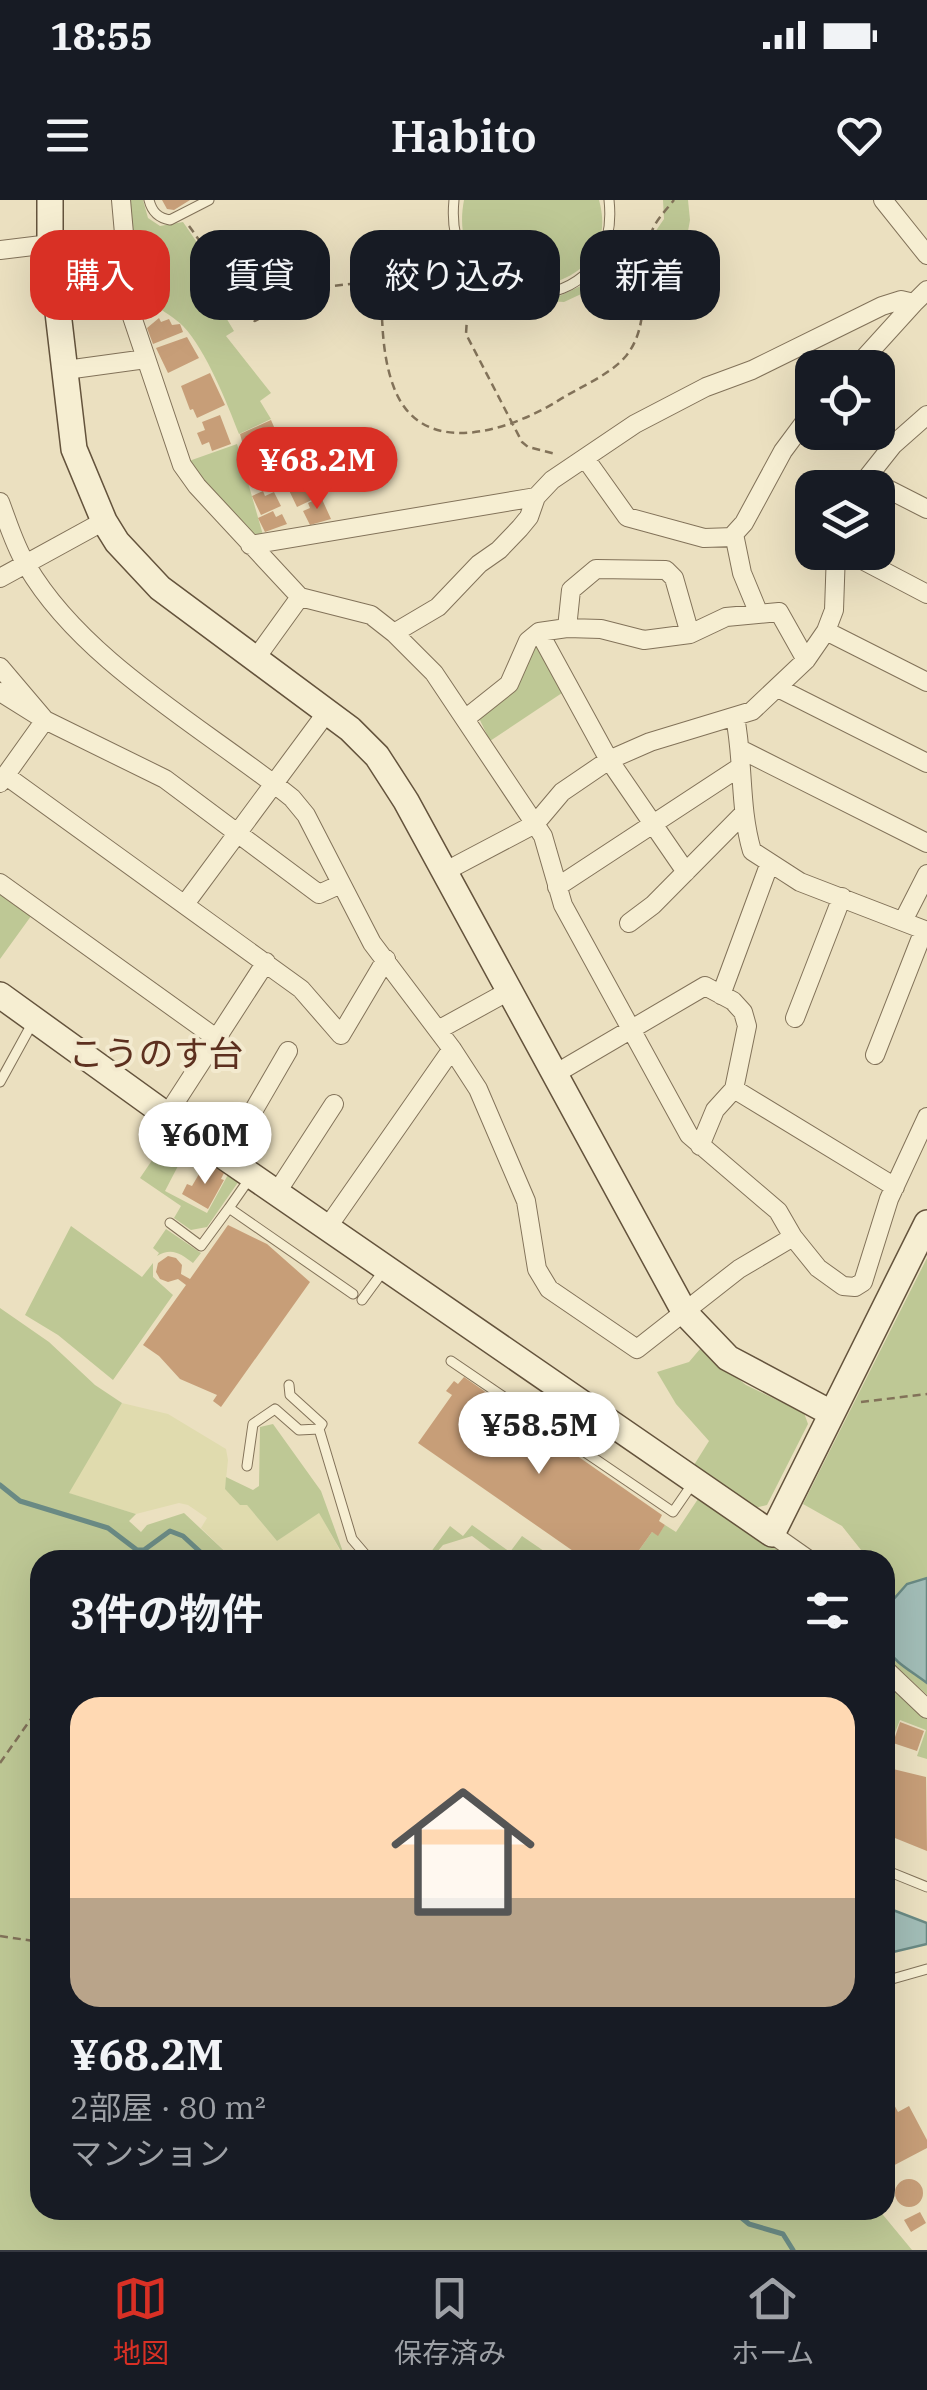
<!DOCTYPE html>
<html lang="ja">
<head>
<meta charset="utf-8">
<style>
  :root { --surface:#171b24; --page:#242831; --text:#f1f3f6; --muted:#9ea1a6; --line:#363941; --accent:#d93025 }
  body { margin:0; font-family:"IBM Plex Serif","Noto Sans JP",serif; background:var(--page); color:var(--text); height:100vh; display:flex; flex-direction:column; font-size:38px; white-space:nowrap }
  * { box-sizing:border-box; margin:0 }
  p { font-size:32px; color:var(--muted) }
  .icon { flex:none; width:55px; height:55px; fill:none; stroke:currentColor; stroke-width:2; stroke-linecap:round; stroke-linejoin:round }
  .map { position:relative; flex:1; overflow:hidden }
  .sheet { position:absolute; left:30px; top:1350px; width:865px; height:670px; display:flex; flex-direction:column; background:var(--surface); border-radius:30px; box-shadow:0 10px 40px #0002 }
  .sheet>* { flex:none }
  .hud { position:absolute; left:30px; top:30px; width:868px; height:90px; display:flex; gap:20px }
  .buttons { position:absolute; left:795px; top:150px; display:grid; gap:20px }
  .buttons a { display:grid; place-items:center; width:100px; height:100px; border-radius:20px; background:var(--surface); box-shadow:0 10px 40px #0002; font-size:50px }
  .price { position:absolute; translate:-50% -85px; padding:0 22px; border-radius:35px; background:#fff; color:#222; font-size:32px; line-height:65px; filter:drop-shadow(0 2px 5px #0008) }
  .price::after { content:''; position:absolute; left:50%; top:60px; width:30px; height:22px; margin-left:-15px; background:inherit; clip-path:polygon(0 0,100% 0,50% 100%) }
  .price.active { background:var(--accent); color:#fff }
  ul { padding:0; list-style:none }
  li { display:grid; align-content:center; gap:20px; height:530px; padding:0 40px }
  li+li { border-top:2px solid var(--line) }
  li span { display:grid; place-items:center; height:310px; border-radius:30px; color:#555 }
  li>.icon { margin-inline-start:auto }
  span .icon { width:180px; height:180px; fill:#fffc; stroke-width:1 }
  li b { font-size:42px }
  h2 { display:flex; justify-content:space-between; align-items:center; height:120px; padding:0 40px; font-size:42px }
  .pill { padding:0 35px; border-radius:30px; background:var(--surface); box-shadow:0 10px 40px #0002; font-size:35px; line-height:90px }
  .pill.active { background:var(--accent); color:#fff }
  .status { display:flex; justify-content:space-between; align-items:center; height:70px; padding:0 50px; background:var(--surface); direction:ltr }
  .status svg { height:28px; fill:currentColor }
  header { display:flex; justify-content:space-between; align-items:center; height:130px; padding:0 40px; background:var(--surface); font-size:45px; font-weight:600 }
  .dock { display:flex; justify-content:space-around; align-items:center; height:140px; border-top:2px solid var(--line); background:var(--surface); font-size:28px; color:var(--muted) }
  .dock a { display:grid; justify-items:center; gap:5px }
  .dock .active { color:var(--accent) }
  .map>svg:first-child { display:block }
  .farmland { fill:#e0dbae }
  .green { fill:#bec895 }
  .water { fill:#a2bdb7; stroke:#6a8a84; stroke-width:2.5 }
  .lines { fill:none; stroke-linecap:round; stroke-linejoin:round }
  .stream { stroke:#6a8a84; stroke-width:5 }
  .building { fill:#c79e78 }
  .lane-casing { stroke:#827259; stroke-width:11 }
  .street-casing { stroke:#827259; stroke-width:20 }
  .secondary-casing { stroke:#64533c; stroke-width:28 }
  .path { stroke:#827259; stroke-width:2.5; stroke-dasharray:8 5; stroke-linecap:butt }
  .lane { stroke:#f6eed2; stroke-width:9 }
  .street { stroke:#f6eed2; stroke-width:18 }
  .secondary { stroke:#f6eed2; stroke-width:25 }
  .labels { text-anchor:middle; stroke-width:8; stroke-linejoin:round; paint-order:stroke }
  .quarter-label { font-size:35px; fill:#5d301f; stroke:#f3eacf }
</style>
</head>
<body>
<div class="status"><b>18:55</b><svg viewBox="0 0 49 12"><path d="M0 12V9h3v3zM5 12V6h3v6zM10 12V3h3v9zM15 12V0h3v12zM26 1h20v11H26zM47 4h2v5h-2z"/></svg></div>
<header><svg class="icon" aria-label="menu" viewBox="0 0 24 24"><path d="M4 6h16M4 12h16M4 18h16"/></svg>Habito<svg class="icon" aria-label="heart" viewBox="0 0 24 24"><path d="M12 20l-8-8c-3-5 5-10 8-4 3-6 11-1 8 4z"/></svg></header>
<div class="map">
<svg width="927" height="2050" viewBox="0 0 927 2050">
  <rect width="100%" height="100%" fill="#ebe0c0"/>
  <path class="farmland" d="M122,1203l46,11 58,35 2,11 -3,29 22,16 30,36 42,-29 26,48h-111l-33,-32 6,-10 -19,-13 -9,-2 -43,11 -68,-21z"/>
  <path class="green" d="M127,0h16l5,18 12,8 23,-4 26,38 1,31 24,40 -8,5 45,57 -11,8 11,18 -32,15c-12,-31 -33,-84 -56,-108 -16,-16 -38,-22 -52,-39z
    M464,0h135c30,106 -158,122 -135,0z
    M663,0h25l2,20 -5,28 -29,25 -27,11 -22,-2 -43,20 -15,-1 42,-20 11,-13 17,-31 36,-5 9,-13z
    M237,244l26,91h-10l-42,-42 -22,-32z
    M537,442l25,51 -72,48 -13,-27z
    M0,688l34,24 -34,47z
    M159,950l20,14 -14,27 42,22 23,-42 11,7 -34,49 -16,3 -17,-12 7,-12 -41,-28z
    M71,1026l71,51 11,-14v14l20,18 -60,85 -55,-45 -33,-20z
    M166,1029l35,24 -8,10c-12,-9 -21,-16 -36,-7l2,-3 -6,-5z
    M927,1058v437l-42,-39v-96h-16l-27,-34 -39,-22z
    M0,1108l49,34 46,43 27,18 -53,90 67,21 -7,7 12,11 6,-7 37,-12 50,47h-194v650h839l33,40h-912z
    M700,1149l46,36 58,28 4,11 -41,81 -13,3 -60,-43 15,-24 -33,-37 -19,-32 32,-10z
    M273,1224l48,67 25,69 -27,-47 -42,28 -30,-36h-7l-15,-16 1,-12 27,13 6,-4 1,-59z
    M700,1296l92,64h-160l20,-28 6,3 7,-10 11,7z
    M472,1325l38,27 12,-16 35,24h-53l-32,-24 -29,9 -13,15h-5l25,-34 13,10z
    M885,1479l42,39v41l-10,-3 9,-26 -26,-10 -10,25 -5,-2z"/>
  <path class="water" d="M927,1378v105c-40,-29 -42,-24 -42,-74l22,-25z
    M885,1707l42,16v21l-42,10z"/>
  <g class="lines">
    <path class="stream" d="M0,1285l20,16 88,27 29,22h7l26,-19 13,5 26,24
      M732,2010l17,14 34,10 10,16"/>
  </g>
  <path class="building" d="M162,0h28l-16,10 -7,-1z
    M311,35l12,21 -86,47 -12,-22z
    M159,118l2,4 8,-3 3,6 8,-1 3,8 -30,12 -6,-16z
    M187,137l12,21 -31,15 -12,-25z
    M210,173l15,32 -28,13 -4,-9 -3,1 -9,-24z
    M220,215l11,29 -19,7 -3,-9 -7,3 -5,-12 8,-3 -3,-8z
    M271,220l10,23 -14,7 -7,-15 -3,1 5,18 -15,6 -7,-26z
    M286,243l11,25 -15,7 -11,-26z
    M258,258l9,18 -3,2 2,4 -13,6 -8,-17 6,-3 -3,-5z
    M299,275l1,3 6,-3 12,22 -21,10 -12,-25z
    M263,291l2,5 9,-4 7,14 -20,9 -9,-19z
    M321,297l10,22 -21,6 -7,-14 7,-3 -2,-5z
    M273,311l3,6 6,-3 5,10 -22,8 -7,-14z
    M215,965l10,6 -4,8 3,1 -16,29 -26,-15 5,-10 5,2 10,-17 8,5z
    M228,1025l39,19 43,38 -89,125 -8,-6 4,-6 -37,-16 -21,-23 -16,-11 43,-60 -8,-6 -10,3 -8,-3 -4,-7 2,-9 10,-7 8,2 6,7 -1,9 9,5z
    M464,1177l198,138 -3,6 6,4 -7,11 -6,-4 -20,28h-46l-168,-117 34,-48 -6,-4 8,-10 4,3z
    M900,1522l24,9 -7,20 -24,-8z
    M893,1569l33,8 1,74 -42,-17v-50z
    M885,1888l13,24 11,-6 18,34v8l-40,21z
    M895 1993a14 14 0 1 1 28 0a14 14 0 1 1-28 0Z
    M920,2012l6,11 -15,9 -7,-12z"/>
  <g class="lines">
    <g class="lane-casing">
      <path id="lane" d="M149,0c3,12 9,18 21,20l39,-20
        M454,0c-13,127 169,125 155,0
        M0,882l33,-60
        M250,978l-21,30 124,86
        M170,1023l31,23 28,-38
        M362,1100l22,-30
        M451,1161l222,151 20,-29
        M319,1229l33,110 18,21
        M559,1233l18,-27
        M247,1266l6,-42 22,-15 24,21 20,-1 3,-5 -32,-29 -1,-10
        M885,1670l42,17
        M885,1781l42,-12"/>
    </g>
    <g class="street-casing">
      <path id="street" d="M121,0l6,67 -3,26 58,172 15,21 103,111 71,18 23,18 40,40 109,163 20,69 126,230 89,76 15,26 25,31 25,18 12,1 8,-5 26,-83 38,-82
        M883,0l44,55
        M0,50l50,-6
        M855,168l59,-65
        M66,170l80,-11
        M585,258l42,59 77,21 30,-1
        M866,278l61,31
        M859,288l34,-43 34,-30
        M0,302c8,21 15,45 27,64 56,96 179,163 265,232l14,17 66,128 80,106 26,40 48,112 11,68 12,20 88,60 102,-80 54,-32
        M250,345l286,-48
        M847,352l80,42
        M0,378l104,-57
        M759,414l-17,-41 -8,-39 10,-11 39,-72 29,-39
        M567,428l4,-38 25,-21 70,1 8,8 16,56
        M826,431l101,51
        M539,432l70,128 77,112
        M394,433l44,-26 41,-43 20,-14 21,-22 9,-11 7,-20 16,-17 83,-56 71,-37 46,-17 130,-64 19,-6 13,3 13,-13
        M256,458l44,-61
        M0,467l45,53 120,59 154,115 22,-10
        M778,488l149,75
        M0,492l45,28 -45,63
        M735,517c9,45 4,90 17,134l48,31 127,49
        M465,519l44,-35 19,-43 11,-9 28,-4 34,1 43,11 46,-6 36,-17 53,-5 27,48
        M742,550l185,93
        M5,575l296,214 40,46 45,-76
        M444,672l91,-48 27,-32 47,-32 41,-18 102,-31 54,-51 20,-29 8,-21 2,-58
        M0,683l216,155
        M557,687l183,-120
        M185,704l142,-192
        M903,721l24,-47
        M629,723l24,-18 91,-92
        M721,795l48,-130
        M795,818l47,-121
        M438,830l71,-39
        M875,855l49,-125
        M555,874l150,-88 28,15 10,11 4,14 -13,63 -19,21 -15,36
        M734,889l161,98
        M167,915l99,-153
        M226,958l62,-107
        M277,992l57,-88
        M327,1028l125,-179
        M772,1334l37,26
        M885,1469l42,40"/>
    </g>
    <g class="secondary-casing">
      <path id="secondary" d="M50,0v44l24,205 30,72 13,21 43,46 190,141 27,27 29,45 279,512 43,45 103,55
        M0,795l226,163 546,376 155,-311"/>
    </g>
    <path class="path" d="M189,26c8,11 17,23 23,36 12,22 16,51 43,59 18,-9 31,-26 51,-32l98,-11 67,6
      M381,79c1,35 0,73 12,106 26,75 113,47 163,17 21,-14 53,-26 70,-46 29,-36 9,-86 26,-125 4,-11 15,-22 22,-31
      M469,86l-3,48 56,108 6,5 28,7
      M861,1202l66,-8
      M0,1563l40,-57
      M0,1736l40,6"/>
    <use href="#lane" class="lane"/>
    <use href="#street" class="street"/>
    <use href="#secondary" class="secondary"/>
  </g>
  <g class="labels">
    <g class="quarter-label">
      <text x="156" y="866">こうのす台</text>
    </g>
  </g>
</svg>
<div class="buttons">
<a><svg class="icon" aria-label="locate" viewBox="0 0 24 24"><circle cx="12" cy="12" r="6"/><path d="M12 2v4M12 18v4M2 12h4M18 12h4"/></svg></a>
<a><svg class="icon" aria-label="layers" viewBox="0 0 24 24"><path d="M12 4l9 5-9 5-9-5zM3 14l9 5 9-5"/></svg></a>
</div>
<b class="price active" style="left:317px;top:312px">¥68.2M</b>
<b class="price" style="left:205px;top:987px">¥60M</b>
<b class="price" style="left:539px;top:1277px">¥58.5M</b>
<div class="hud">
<a class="pill active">購入</a>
<a class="pill">賃貸</a>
<a class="pill">絞り込み</a>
<a class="pill">新着</a>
</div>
<section class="sheet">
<h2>3件の物件<svg class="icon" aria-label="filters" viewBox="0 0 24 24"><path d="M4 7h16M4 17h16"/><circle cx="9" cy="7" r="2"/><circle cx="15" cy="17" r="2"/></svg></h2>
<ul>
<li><span style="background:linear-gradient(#ffd9b3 65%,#b9a48a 0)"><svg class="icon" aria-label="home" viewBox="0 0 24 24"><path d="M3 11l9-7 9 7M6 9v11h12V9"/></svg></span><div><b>¥68.2M</b><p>2部屋 · 80 m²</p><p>マンション</p></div></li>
</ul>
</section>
</div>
<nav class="dock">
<a class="active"><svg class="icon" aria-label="map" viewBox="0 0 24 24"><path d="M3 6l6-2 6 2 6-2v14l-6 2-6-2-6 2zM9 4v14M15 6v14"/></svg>地図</a>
<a><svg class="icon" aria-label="saved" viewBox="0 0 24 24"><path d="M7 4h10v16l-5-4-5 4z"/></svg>保存済み</a>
<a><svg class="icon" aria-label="home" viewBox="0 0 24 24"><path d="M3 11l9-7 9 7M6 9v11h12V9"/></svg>ホーム</a>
</nav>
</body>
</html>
